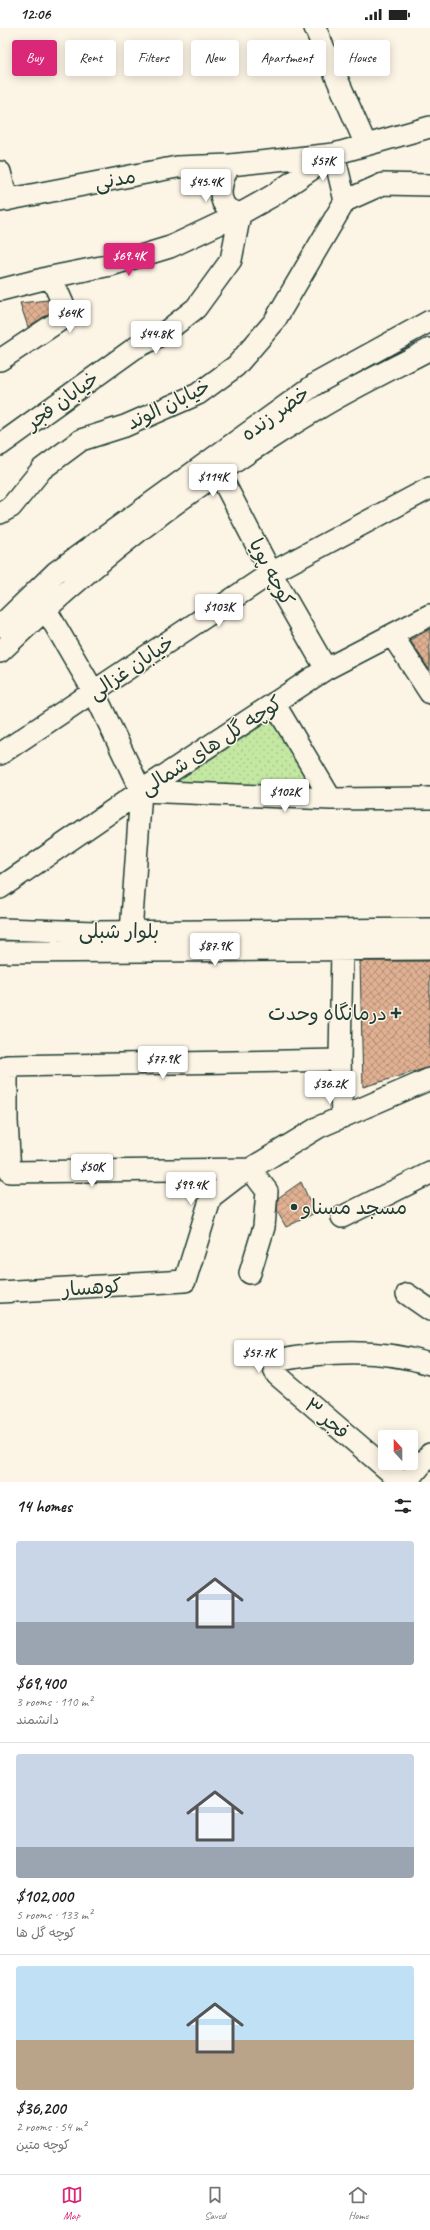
<!DOCTYPE html>
<html lang="en">
<head>
<meta charset="utf-8">
<style>
  :root { --surface:#fff; --page:#f6f6f6; --text:#222; --muted:#767676; --line:#e0e0e0; --accent:#db2777 }
  body { margin:0; font-family:Caveat,"Playpen Sans Arabic",sans-serif; background:var(--page); color:var(--text); height:100vh; display:flex; flex-direction:column; font-size:15px; white-space:nowrap }
  * { box-sizing:border-box; margin:0 }
  p { font-size:13px; color:var(--muted) }
  .icon { flex:none; width:22px; height:22px; fill:none; stroke:currentColor; stroke-width:2; stroke-linecap:round; stroke-linejoin:round }
  .map { position:relative; height:1454px; overflow:hidden }
  .panel { display:flex; flex-direction:column; background:var(--surface); flex:1 }
  .panel>* { flex:none }
  .top-card { position:absolute; left:12px; top:12px; width:406px; height:36px; display:flex; gap:8px }
  .needle { width:26px; rotate:339deg }
  .buttons { position:absolute; left:378px; top:1402px; display:grid; gap:8px }
  .buttons a { display:grid; place-items:center; width:40px; height:40px; border-radius:4px; background:var(--surface); box-shadow:0 2px 10px #0003; font-size:20px }
  .price { position:absolute; translate:-50% -34px; padding:0 9px; border-radius:4px; background:#fff; color:#222; font-size:13px; line-height:26px; filter:drop-shadow(0 1px 2px #0008) }
  .price::after { content:''; position:absolute; left:50%; top:24px; width:12px; height:9px; margin-left:-6px; background:inherit; clip-path:polygon(0 0,100% 0,50% 100%) }
  .price.selected { background:var(--accent); color:#fff }
  ul { padding:0; list-style:none }
  li { display:grid; align-content:center; gap:8px; height:212px; padding:0 16px }
  li+li { border-top:1px solid var(--line) }
  li span { display:grid; place-items:center; height:124px; border-radius:4px; color:#555 }
  li>.icon { margin-inline-start:auto }
  span .icon { width:72px; height:72px; fill:#fffc; stroke-width:1 }
  li b { font-size:17px }
  h2 { display:flex; justify-content:space-between; align-items:center; height:48px; padding:0 16px; font-size:17px }
  .chip { padding:0 14px; border-radius:4px; background:var(--surface); box-shadow:0 2px 10px #0003; font-size:14px; line-height:36px }
  .chip.selected { background:var(--accent); color:#fff }
  .status { display:flex; justify-content:space-between; align-items:center; height:28px; padding:0 20px; background:var(--surface); direction:ltr }
  .status svg { height:11px; fill:currentColor }
  .tab-bar { display:flex; justify-content:space-around; align-items:center; height:56px; border-top:1px solid var(--line); background:var(--surface); font-size:11px; color:var(--muted) }
  .tab-bar a { display:grid; justify-items:center; gap:2px }
  .tab-bar .selected { color:var(--accent) }
  .map>svg:first-child { display:block }
  .park { fill:url(#park-dots); stroke:#72926b }
  .building { fill:url(#building-cross-hatch); stroke:#1f3d34 }
  .lines { fill:none; stroke-linecap:round; stroke-linejoin:round }
  .minor-casing { stroke:#1f3d34; stroke-width:24 }
  .minor { stroke:#fcf5e5; stroke-width:21 }
  .poi-dot { fill:#1f3d34; stroke:#fcf5e5; stroke-width:1.5 }
  .labels { text-anchor:middle; stroke-width:3; stroke-linejoin:round; paint-order:stroke }
  .street-label { font-size:20px; fill:#1f3d34; stroke:#fcf5e5 }
  .poi-label { font-size:20px; fill:#1f3d34; stroke:#fcf5e5; text-anchor:end }
</style>
</head>
<body>
<div class="status"><b>12:06</b><svg viewBox="0 0 49 12"><path d="M0 12V9h3v3zM5 12V6h3v6zM10 12V3h3v9zM15 12V0h3v12zM26 1h20v11H26zM47 4h2v5h-2z"/></svg></div>
<div class="map">
<svg width="430" height="1454" viewBox="0 0 430 1454">
  <defs>
    <pattern id="park-dots" width="8" height="8" patternUnits="userSpaceOnUse"><rect width="8" height="8" fill="#c4e8a2"/><path d="M2 2h.1M6 6h.1" fill="none" stroke="#a8c88c" stroke-width="1.8" stroke-linecap="round"/></pattern>
    <pattern id="building-cross-hatch" width="8" height="8" patternUnits="userSpaceOnUse"><rect width="8" height="8" fill="#e0b092"/><path d="M0 0l8 8M0 8l8-8" fill="none" stroke="#b59078"/></pattern>
  </defs>
  <rect width="100%" height="100%" fill="#fcf5e5"/>
  <filter id="ink" filterUnits="userSpaceOnUse"><feTurbulence type="fractalNoise" baseFrequency=".025" numOctaves="2"/><feDisplacementMap in="SourceGraphic" scale="8" xChannelSelector="R" yChannelSelector="G"/><feConvolveMatrix kernelMatrix="1 2 1 2 8 2 1 2 1" color-interpolation-filters="sRGB"/></filter>
  <g filter="url(#ink)">
    <path class="park" d="M280,686l41,73 -145,-5z"/>
    <path class="building" d="M48,272l5,11 -25,16 -8,-24z
      M430,601v42l-20,-31z
      M360,933h70v106l-67,20z
      M301,1154l14,31 -29,14 -9,-16 1,-13z"/>
    <g class="lines">
      <g class="minor-casing">
        <path id="minor" d="M315,0l51,117
          M334,126l-62,42 -32,18c-4,-2 -9,-3 -12,-5 -13,-11 -5,-33 2,-44l104,-11 96,-27
          M334,126l11,47
          M0,144l7,28
          M0,173l177,-34 53,-2
          M345,173l38,-17 47,1
          M0,262l51,-13 60,-12 59,-18 70,-33
          M0,332l68,-45 -17,-38
          M0,417l135,-97 28,-14 33,-26 35,-48 9,-46
          M219,445l52,100 55,96
          M0,485l11,-6 31,-38 39,-29 44,-14 73,-32 38,-28 38,-44 71,-121
          M45,580l49,84 47,99
          M0,598l56,-54 261,-189 113,-62
          M392,607l38,58
          M0,624c96,-93 206,-177 321,-245 35,-21 73,-39 109,-58
          M274,675l57,96
          M0,726l271,-181 159,-85
          M141,763l190,8 99,-1
          M0,860l141,-97 185,-122 104,-54
          M0,901l96,3 334,-3
          M131,904l10,-141
          M342,921l-2,111 2,57
          M0,924l430,-3
          M250,1141l-240,3 -3,-51v-55l333,-6
          M250,1141l17,22 -3,36 -14,46
          M342,1189l88,-44
          M0,1264l185,-11 26,-84 26,-20 82,-50 111,-48
          M407,1266l23,16
          M402,1454l-125,-107 -3,-7 1,-7c50,-10 106,-13 155,3
          M407,1454l23,-28"/>
      </g>
      <use href="#minor" class="minor"/>
    </g>
  </g>
  <g class="poi-dot">
    <path d="M394 979h4v4h4v4h-4v4h-4v-4h-4v-4h4z"/>
    <circle cx="294" cy="1179" r="4"/>
  </g>
  <g class="labels">
    <g class="street-label">
      <text transform="translate(115 151) rotate(-11)" y="7">مدنی</text>
      <text transform="translate(62 372) rotate(-36)" y="7">خیابان فجر</text>
      <text transform="translate(168 376) rotate(-26)" y="7">خیابان الوند</text>
      <text transform="translate(275 385) rotate(-36)" y="7">خضر زنده</text>
      <text transform="translate(272 544) rotate(62)" y="7">کوچه پویا</text>
      <text transform="translate(131 639) rotate(-34)" y="7">خیابان غزالی</text>
      <text transform="translate(211 717) rotate(-33)" y="7">کوچه گل های شمالی</text>
      <text x="119" y="910">بلوار شبلی</text>
      <text transform="translate(92 1259) rotate(-4)" y="7">کوهسار</text>
      <text transform="translate(327 1390) rotate(40)" y="7">فجر ۳</text>
    </g>
    <g class="poi-label">
      <text x="387" y="992">درمانگاه وحدت</text>
      <text x="302" y="1186" text-anchor="start">مسجد مسناو</text>
    </g>
  </g>
</svg>
<div class="buttons">
<a><svg class="needle" viewBox="-14 -14 28 28"><path d="M0-13l5 13h-10z" fill="#e53935"/><path d="M0 13l5-13h-10z" fill="#767676"/></svg></a>
</div>
<b class="price" style="left:323px;top:154px">$57K</b>
<b class="price" style="left:206px;top:175px">$45.4K</b>
<b class="price selected" style="left:129px;top:249px">$69.4K</b>
<b class="price" style="left:70px;top:306px">$64K</b>
<b class="price" style="left:156px;top:327px">$44.8K</b>
<b class="price" style="left:213px;top:470px">$114K</b>
<b class="price" style="left:219px;top:600px">$103K</b>
<b class="price" style="left:285px;top:785px">$102K</b>
<b class="price" style="left:215px;top:939px">$87.9K</b>
<b class="price" style="left:163px;top:1052px">$77.9K</b>
<b class="price" style="left:330px;top:1077px">$36.2K</b>
<b class="price" style="left:92px;top:1160px">$50K</b>
<b class="price" style="left:191px;top:1178px">$99.4K</b>
<b class="price" style="left:259px;top:1346px">$57.7K</b>
<div class="top-card">
<a class="chip selected">Buy</a>
<a class="chip">Rent</a>
<a class="chip">Filters</a>
<a class="chip">New</a>
<a class="chip">Apartment</a>
<a class="chip">House</a>
</div>
</div>
<section class="panel">
<h2>14 homes<svg class="icon" aria-label="filters" viewBox="0 0 24 24"><path d="M4 7h16M4 17h16"/><circle cx="9" cy="7" r="2"/><circle cx="15" cy="17" r="2"/></svg></h2>
<ul>
<li><span style="background:linear-gradient(#c9d6e8 65%,#9aa5b1 0)"><svg class="icon" aria-label="home" viewBox="0 0 24 24"><path d="M3 11l9-7 9 7M6 9v11h12V9"/></svg></span><div><b>$69,400</b><p>3 rooms · 110 m²</p><p>دانشمند</p></div></li>
<li><span style="background:linear-gradient(#c9d6e8 75%,#9aa5b1 0)"><svg class="icon" aria-label="home" viewBox="0 0 24 24"><path d="M3 11l9-7 9 7M6 9v11h12V9"/></svg></span><div><b>$102,000</b><p>5 rooms · 133 m²</p><p>کوچه گل ها</p></div></li>
<li><span style="background:linear-gradient(#bfe0f5 60%,#b9a48a 0)"><svg class="icon" aria-label="home" viewBox="0 0 24 24"><path d="M3 11l9-7 9 7M6 9v11h12V9"/></svg></span><div><b>$36,200</b><p>2 rooms · 54 m²</p><p>کوچه متین</p></div></li>
</ul>
</section>
<nav class="tab-bar">
<a class="selected"><svg class="icon" aria-label="map" viewBox="0 0 24 24"><path d="M3 6l6-2 6 2 6-2v14l-6 2-6-2-6 2zM9 4v14M15 6v14"/></svg>Map</a>
<a><svg class="icon" aria-label="saved" viewBox="0 0 24 24"><path d="M7 4h10v16l-5-4-5 4z"/></svg>Saved</a>
<a><svg class="icon" aria-label="home" viewBox="0 0 24 24"><path d="M3 11l9-7 9 7M6 9v11h12V9"/></svg>Home</a>
</nav>
</body>
</html>
